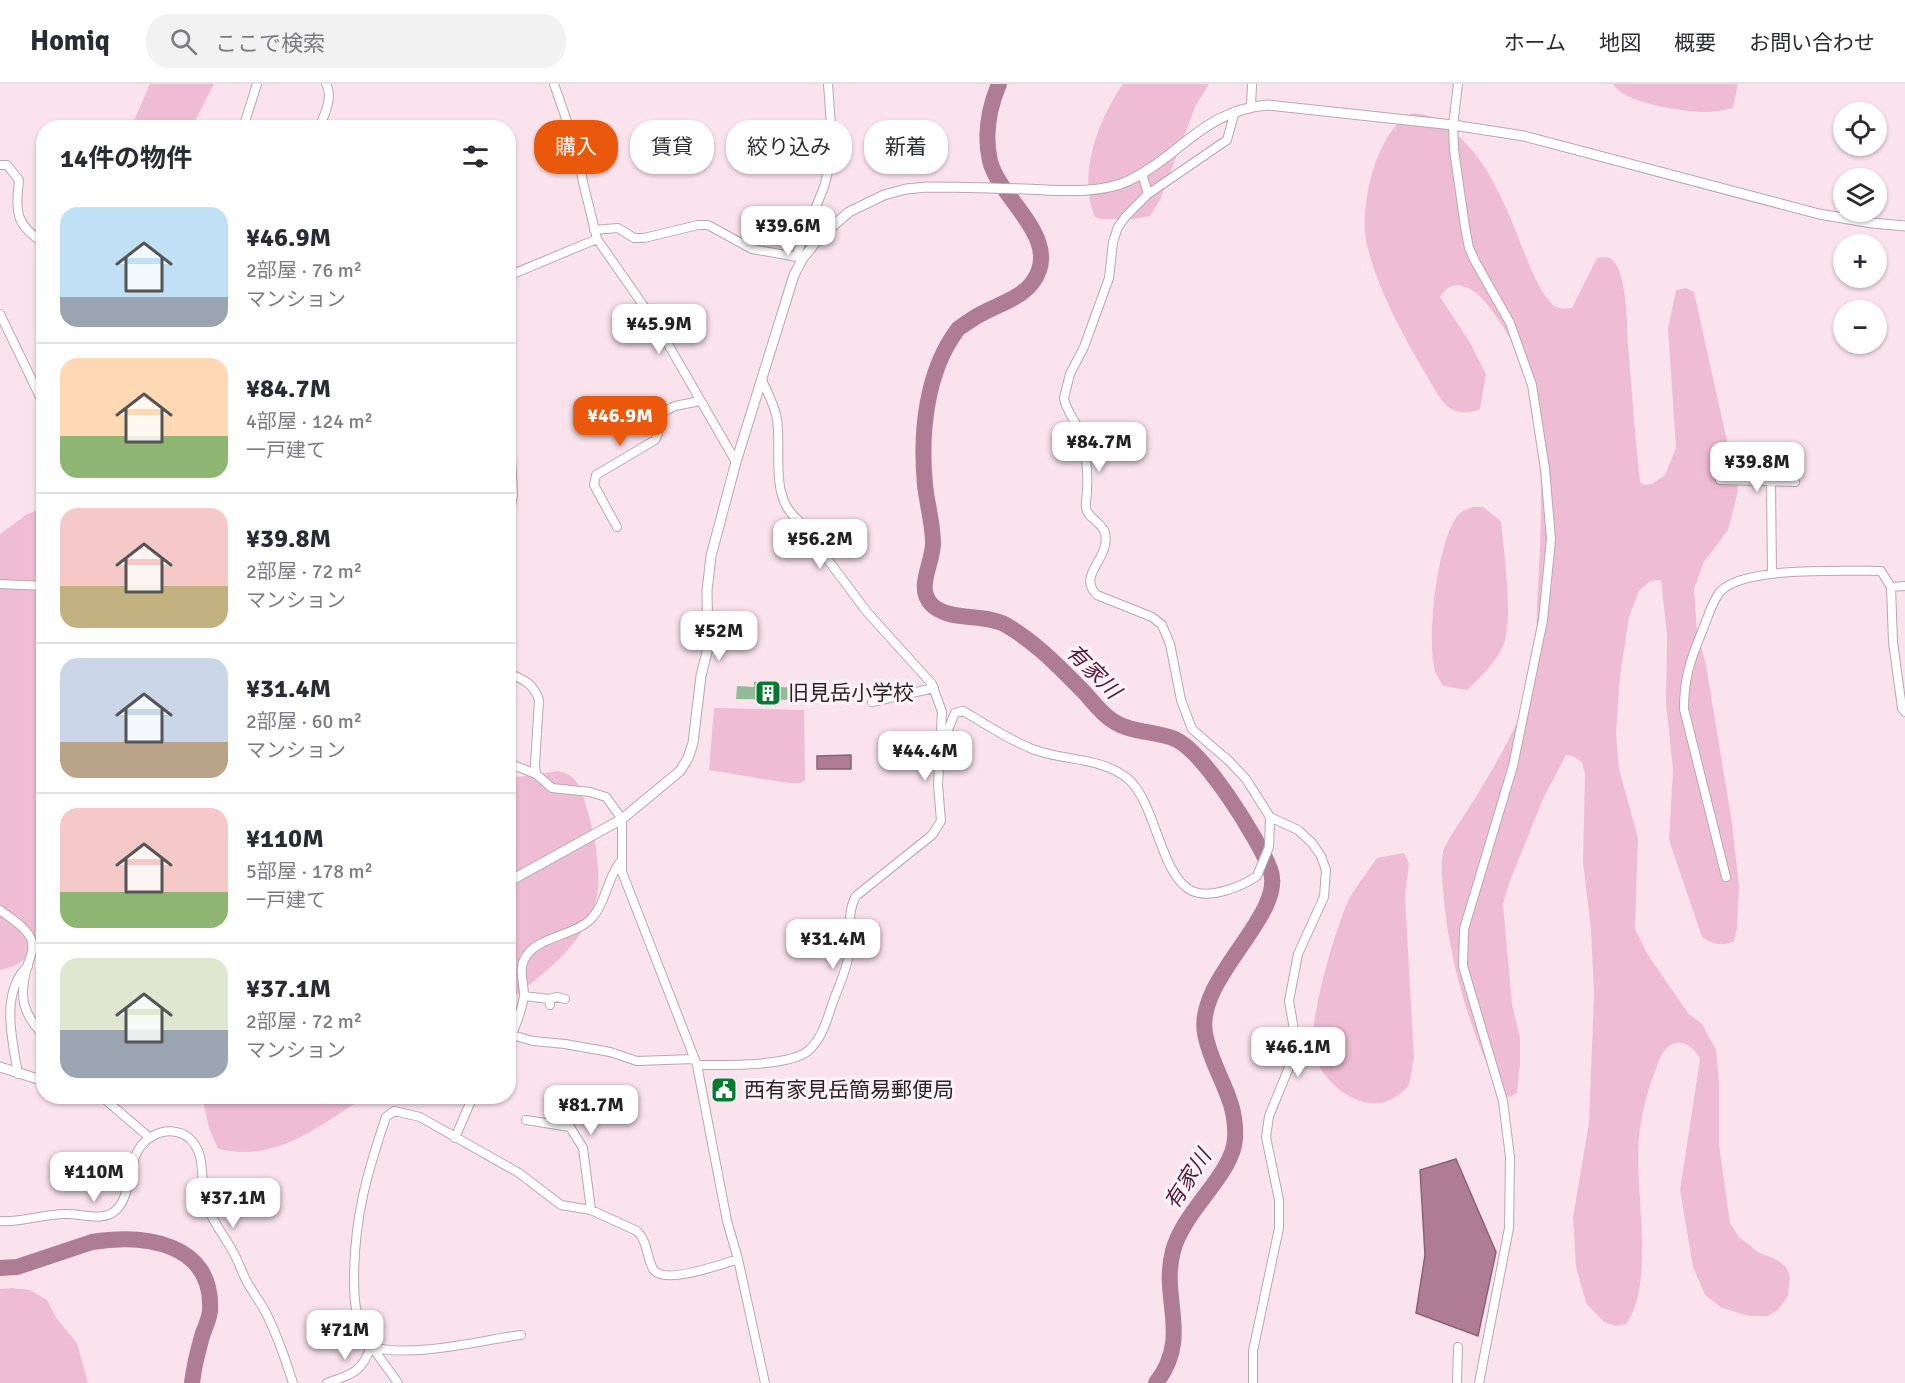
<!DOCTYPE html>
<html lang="ja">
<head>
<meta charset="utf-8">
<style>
  :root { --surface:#fff; --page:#f2f2f3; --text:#2b2b33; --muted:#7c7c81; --line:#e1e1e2; --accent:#ea580c }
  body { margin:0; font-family:Signika,"Noto Sans JP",sans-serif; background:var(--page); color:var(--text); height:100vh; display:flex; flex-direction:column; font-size:22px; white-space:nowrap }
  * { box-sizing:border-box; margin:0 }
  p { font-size:20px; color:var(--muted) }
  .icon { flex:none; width:33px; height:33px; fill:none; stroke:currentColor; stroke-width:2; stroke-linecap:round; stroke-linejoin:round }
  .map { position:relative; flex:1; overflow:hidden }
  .side { position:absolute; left:36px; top:36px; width:480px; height:984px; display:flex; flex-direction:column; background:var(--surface); border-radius:24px; box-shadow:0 2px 4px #0004 }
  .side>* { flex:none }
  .hud { position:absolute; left:534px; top:36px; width:570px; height:54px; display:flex; gap:12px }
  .fabs { position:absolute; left:1833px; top:18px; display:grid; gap:12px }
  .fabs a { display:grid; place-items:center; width:54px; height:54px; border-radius:50%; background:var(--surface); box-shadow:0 2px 4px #0004; font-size:30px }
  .price { position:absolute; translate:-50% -51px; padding:0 14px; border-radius:12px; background:#fff; color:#222; font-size:20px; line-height:39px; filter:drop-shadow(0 2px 3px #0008) }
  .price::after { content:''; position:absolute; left:50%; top:36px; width:18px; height:14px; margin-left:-9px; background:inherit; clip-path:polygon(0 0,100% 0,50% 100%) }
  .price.current { background:var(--accent); color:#fff }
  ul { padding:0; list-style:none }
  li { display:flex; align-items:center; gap:18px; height:150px; padding:0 24px }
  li+li { border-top:2px solid var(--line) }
  li span { display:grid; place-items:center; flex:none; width:168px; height:120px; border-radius:18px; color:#555 }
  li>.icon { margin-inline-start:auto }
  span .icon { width:72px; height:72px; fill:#fffc; stroke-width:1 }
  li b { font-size:26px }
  h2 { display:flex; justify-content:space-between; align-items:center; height:72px; padding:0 24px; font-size:26px }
  .chip { padding:0 21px; border-radius:24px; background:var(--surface); box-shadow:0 2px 4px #0004; font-size:21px; line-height:54px }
  .chip.current { background:var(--accent); color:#fff }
  header { display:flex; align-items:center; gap:36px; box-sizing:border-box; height:84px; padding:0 30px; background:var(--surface); border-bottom:2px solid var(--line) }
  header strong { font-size:28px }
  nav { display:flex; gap:33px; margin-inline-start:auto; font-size:21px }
  .search { width:420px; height:54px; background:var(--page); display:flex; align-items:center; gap:15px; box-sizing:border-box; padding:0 21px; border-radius:24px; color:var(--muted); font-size:22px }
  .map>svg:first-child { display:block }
  .green { fill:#efbdd3 }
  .water { fill:#af7d93; stroke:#886273; stroke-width:1.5 }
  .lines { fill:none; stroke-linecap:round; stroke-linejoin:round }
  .river { stroke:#af7d93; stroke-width:16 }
  .building { fill:#91bc97 }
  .minor-casing { stroke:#bca6af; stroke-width:10 }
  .tertiary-casing { stroke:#bca6af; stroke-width:11 }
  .minor { stroke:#fff; stroke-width:8 }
  .tertiary { stroke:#fff; stroke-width:9 }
  .labels { text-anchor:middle; stroke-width:6; stroke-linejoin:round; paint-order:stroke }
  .poi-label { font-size:21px; fill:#2c2327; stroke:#fff5f9; text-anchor:start }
  .water-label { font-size:22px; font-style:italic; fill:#57183a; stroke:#fff5f9 }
</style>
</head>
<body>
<header>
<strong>Homiq</strong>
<div class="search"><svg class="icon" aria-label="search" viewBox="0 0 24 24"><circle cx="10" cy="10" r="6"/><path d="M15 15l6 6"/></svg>ここで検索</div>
<nav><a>ホーム</a><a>地図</a><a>概要</a><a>お問い合わせ</a></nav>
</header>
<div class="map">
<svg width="1905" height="1299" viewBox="0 0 1905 1299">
  <rect width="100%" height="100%" fill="#fbe3ed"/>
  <path class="green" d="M150,0h64l-22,43h-61z
    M1123,0h86l-14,23 -35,93 -10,16 -17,3h-33l-5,-2c-18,-42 3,-97 28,-133z
    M1613,0h125l-5,24c-9,2 -19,4 -28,4 -21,0 -82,-9 -92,-28z
    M1413,29c17,1 28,8 41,19 37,31 53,78 71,122 7,16 13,35 26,49 5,6 13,6 21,5l25,-50c10,-3 17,0 21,10 9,21 9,55 10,77 4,46 7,92 12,137l4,3 8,-1 13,-9 11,-27 -8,-119 8,-39 10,-2 8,4 44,199 -10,39 -24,32 -10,27 3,43 9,33 26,158 7,63 -2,43 -3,12c-11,6 -22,3 -32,-4l-33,-97 4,-71 -7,-66 1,-68 -6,-55 -11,1 -11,10 -10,26 -9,60 -4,57 3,35 19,69 -3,91 13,26 40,58 14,11 14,26 3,31v64l11,78 9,14 19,15 19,8 9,7 4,9 -2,20 -10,14 -10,6h-19l-27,-8 -17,-13 -12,-28 -13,-77 20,-131c-5,-11 -17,-21 -29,-14 -10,5 -12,17 -16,26 -8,21 -14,45 -16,67 -5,51 17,145 -13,186l-10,2 -12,-4 -18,-19 -10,-37 -3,-49 16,-94 5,-129 -3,-64 -8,-68 2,-88 -3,-12 -9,-6 -7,-1 -23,44 -33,82 -7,23 9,100 8,34v26l-3,29 -7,4 -9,-1c-29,-61 -50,-127 -57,-194 -1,-17 -4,-34 -1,-50 1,-8 31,-51 37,-62 19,-31 38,-66 51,-100 10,-25 4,-55 6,-81 4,-94 17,-214 -42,-294 -9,-13 -18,-25 -33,-29 -11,-3 -17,3 -22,11l29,44 17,33 -6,35c-11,5 -25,5 -34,-4 -10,-11 -17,-26 -25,-39 -22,-38 -44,-79 -54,-121 -9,-36 9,-117 46,-132z
    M43,423v447l-4,-3 -25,15 -14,4v-436l26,-19z
    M1472,423h11l18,14c3,30 13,100 2,125 -7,16 -23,32 -36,44l-24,-4c-2,-4 -5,-8 -7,-12 -11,-29 1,-139 24,-161 3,-3 9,-4 12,-6z
    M714,624l90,2 1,70 -5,3h-12l-79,-13z
    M558,687c22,4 24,22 30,41 7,25 16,69 6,95 -14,40 -52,69 -85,93v-218l8,-5z
    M1404,769l5,10 -4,34 9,160c-2,8 -2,19 -5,27 -4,7 -10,11 -17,15 -30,16 -69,-15 -78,-45 -8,-28 22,-127 35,-155 8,-14 19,-28 28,-41z
    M202,1013v-1l163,1c-47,29 -87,66 -147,52l-9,-21z
    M12,1204l18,2 17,10 10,19 20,24 11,40h-88v-94z"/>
  <path class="water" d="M851,671v14h-34v-13z
    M1456,1075l40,93 -18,84 -62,-23 9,-58 -5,-85z"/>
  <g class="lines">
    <path class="river" d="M999,0c-10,24 -15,51 -9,77 9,38 75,79 42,122 -11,15 -35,22 -51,31 -8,4 -16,10 -23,15 -32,42 -38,104 -33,156 2,19 8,39 8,58 0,21 -18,45 -1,62 18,17 53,8 74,20 31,18 54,43 79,68 8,9 17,21 28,28 18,12 42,10 62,18 29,13 83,99 95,130 18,44 -75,109 -65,164 6,37 33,64 30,106 -2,35 -52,72 -62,112 -13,47 19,86 -17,132
      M0,1184l17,-1 75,-25c52,-8 122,0 118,69 -1,8 -4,15 -7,22 -5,17 -9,33 -11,50"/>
  </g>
  <path class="building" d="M754,598h25v5l21,1 -1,12 -63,-1 1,-13 17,1z"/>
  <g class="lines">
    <g class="minor-casing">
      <path id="minor" d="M554,0l23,66 6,32 14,57 60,86 79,137
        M1458,0l-5,41 1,25 11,77 4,21 7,15 34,60 22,62 13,84 6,70 -8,81 -30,146 -49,163 -1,37 40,135 7,56 -1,71 -30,155
        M1251,23l1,-23
        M1235,27l-8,29 -79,54 -22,22 -8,11 -5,15 -4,36 -25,69 -14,27 -6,24c2,14 13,24 17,37 5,17 7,38 6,55 0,6 -2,13 -1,18 2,11 16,14 19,25 6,26 -29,42 -8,62l55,22 10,8 8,19 11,56 11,29 37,32 17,18 24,38 28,13 14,13 9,13 5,14 -2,27 -26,57 -9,47 7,40 -4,19 -23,56 -3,21 13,63v28l-26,123v32
        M243,44l14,-44
        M319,44c5,-13 15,-31 7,-44
        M0,81h7l12,15c-3,31 -5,44 25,63
        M1142,89l6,21
        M594,146l24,-2 16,10h10l54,-13h10l44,24 51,9
        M796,172l28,-69 9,-34 -5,-69
        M508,174l5,16
        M508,192l89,-37
        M0,230l44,91
        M508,317l5,94 -5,27
        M1720,396l75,2
        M1771,399l1,91
        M617,443l-23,-42 2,-10 59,-35 3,-6 -4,-12 1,-6 20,-10 25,-5
        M0,500l44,2
        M1891,503l14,-1
        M508,589c15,6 26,11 31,27l-4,65 1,9
        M872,618l62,-14
        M942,653l5,-5 8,-19 8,-2c23,13 47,30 72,39 30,11 65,7 92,28 29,23 33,98 65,113 18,8 49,-4 65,-15l12,-29 1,-30
        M508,679l28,11 16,14 38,4 16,5 16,22v53l75,193 30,156 11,38 27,124
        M1726,793l-42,-168c0,-30 6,-48 17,-75 6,-13 10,-31 19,-42 22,-26 128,-21 161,-21l10,16 2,55 9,66 3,4
        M0,826c10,8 26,17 31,29 4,10 -1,18 -4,28 -8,30 -5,46 17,69
        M524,912l25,3 1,6
        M549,915l8,-2 8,2
        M512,951c4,-12 11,-27 12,-40 0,-14 -7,-27 3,-40 12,-18 48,-20 64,-36 15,-16 16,-40 29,-57
        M510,954l2,-3 21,6 32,3 45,8 27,9 57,-2
        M697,981c25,0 94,2 112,-15 14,-13 18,-31 24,-48 6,-17 13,-30 16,-48 3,-20 -3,-40 7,-58l76,-61 9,-14 -3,-36 4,-73 -10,-28 -65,-72 -69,-92c-29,-23 -16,-69 -21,-101 -2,-13 -10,-27 -15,-39
        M18,990c-6,-35 -18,-82 10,-108
        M101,1012l49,42
        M526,1036l44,7 13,21 8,62
        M455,1054l18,-42
        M0,1137c23,2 44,-8 68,-7 15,0 36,8 48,-4 20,-18 6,-64 43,-77 11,-4 26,-1 33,8 14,16 8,39 13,57 5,21 17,34 27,52 6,10 9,20 14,30 5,10 13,20 19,31 12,23 20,47 28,72
        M371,1263c43,11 105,-6 150,-12
        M327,1299c25,-9 34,-10 44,-36
        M398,1299c-14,-20 -30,-39 -39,-62 -5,-14 -5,-32 -5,-46 1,-60 13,-102 32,-158l8,-6 26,6 99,56 42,32 30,5 46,21c11,11 9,25 16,38 10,17 69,-5 85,-10
        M1457,1299l1,-36"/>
    </g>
    <g class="tertiary-casing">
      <path id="tertiary" d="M508,798l114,-63 58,-48 8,-13 5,-15 8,-67 7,-28 -1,-57 4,-35 25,-94 58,-187 9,-17 17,-21 29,-25 35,-17 22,-6 21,-2c32,0 65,1 97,2 33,1 73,6 104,-8 53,-25 74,-70 139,-76l186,20 71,11 295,78 53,9 33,3
        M0,983l44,14"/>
    </g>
    <use href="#minor" class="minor"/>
    <use href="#tertiary" class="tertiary"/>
  </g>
  <defs>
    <g id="building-square" transform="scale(1.35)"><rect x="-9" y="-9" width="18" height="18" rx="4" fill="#047a31" stroke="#fff5f9"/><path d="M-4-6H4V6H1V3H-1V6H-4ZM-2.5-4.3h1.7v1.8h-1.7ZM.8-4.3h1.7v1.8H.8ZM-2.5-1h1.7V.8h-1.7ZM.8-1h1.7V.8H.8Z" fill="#fff"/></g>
    <g id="civic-square" transform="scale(1.35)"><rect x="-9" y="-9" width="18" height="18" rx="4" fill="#047a31" stroke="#fff5f9"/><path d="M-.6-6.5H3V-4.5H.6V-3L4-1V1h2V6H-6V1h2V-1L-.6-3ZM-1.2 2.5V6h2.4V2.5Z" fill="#fff"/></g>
  </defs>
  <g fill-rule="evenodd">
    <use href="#building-square" x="768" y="609"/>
    <use href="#civic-square" x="724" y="1006"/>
  </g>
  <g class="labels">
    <g class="poi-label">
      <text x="788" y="616">旧見岳小学校</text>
      <text x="744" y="1013">西有家見岳簡易郵便局</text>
    </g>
    <g class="water-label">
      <text transform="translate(1094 587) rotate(45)" y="8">有家川</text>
      <text transform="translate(1187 1095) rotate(-57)" y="8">有家川</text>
    </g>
  </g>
</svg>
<div class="fabs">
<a><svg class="icon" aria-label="locate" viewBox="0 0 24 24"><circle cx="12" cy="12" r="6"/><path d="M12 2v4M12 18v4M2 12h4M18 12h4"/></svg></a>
<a><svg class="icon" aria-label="layers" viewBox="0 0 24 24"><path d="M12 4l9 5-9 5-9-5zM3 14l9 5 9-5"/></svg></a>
<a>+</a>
<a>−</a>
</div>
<b class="price" style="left:788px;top:173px">¥39.6M</b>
<b class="price" style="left:659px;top:271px">¥45.9M</b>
<b class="price current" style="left:620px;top:363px">¥46.9M</b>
<b class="price" style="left:1099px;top:389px">¥84.7M</b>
<b class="price" style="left:1757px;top:409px">¥39.8M</b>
<b class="price" style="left:820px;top:486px">¥56.2M</b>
<b class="price" style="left:719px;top:578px">¥52M</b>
<b class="price" style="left:925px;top:698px">¥44.4M</b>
<b class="price" style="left:833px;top:886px">¥31.4M</b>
<b class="price" style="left:1298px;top:994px">¥46.1M</b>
<b class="price" style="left:591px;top:1052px">¥81.7M</b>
<b class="price" style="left:94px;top:1119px">¥110M</b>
<b class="price" style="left:233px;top:1145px">¥37.1M</b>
<b class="price" style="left:345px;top:1277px">¥71M</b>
<div class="hud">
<a class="chip current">購入</a>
<a class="chip">賃貸</a>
<a class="chip">絞り込み</a>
<a class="chip">新着</a>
</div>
<section class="side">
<h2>14件の物件<svg class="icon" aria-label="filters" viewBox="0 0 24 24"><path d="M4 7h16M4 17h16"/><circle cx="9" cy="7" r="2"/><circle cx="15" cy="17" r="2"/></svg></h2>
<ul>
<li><span style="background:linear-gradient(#bfe0f5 75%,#9aa5b1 0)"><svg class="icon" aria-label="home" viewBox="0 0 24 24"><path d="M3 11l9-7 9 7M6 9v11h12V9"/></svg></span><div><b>¥46.9M</b><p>2部屋 · 76 m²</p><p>マンション</p></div></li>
<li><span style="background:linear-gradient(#ffd9b3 65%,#8fb573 0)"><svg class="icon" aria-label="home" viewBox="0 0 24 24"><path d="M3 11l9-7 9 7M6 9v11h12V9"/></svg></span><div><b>¥84.7M</b><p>4部屋 · 124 m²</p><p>一戸建て</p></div></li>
<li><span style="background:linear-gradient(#f6c9c9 65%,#c2b280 0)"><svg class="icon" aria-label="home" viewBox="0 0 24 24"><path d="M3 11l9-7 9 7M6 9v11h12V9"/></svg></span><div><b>¥39.8M</b><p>2部屋 · 72 m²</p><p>マンション</p></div></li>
<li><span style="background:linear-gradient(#c9d6e8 70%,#b9a48a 0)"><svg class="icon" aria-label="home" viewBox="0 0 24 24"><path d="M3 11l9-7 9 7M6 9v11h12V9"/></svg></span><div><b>¥31.4M</b><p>2部屋 · 60 m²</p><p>マンション</p></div></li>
<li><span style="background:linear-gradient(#f6c9c9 70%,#8fb573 0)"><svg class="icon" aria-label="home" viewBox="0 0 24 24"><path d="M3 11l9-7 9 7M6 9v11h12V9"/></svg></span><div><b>¥110M</b><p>5部屋 · 178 m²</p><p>一戸建て</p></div></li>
<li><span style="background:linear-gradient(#dfe7d0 60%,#9aa5b1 0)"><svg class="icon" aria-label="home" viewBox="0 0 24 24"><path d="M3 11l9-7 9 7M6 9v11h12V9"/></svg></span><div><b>¥37.1M</b><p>2部屋 · 72 m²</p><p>マンション</p></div></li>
</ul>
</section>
</div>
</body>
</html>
